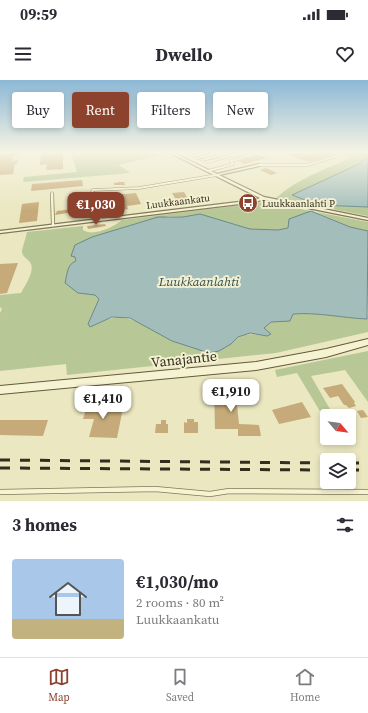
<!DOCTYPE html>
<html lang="en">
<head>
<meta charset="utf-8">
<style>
  :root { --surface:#fff; --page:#f2f2f3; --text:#2b2b33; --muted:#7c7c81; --line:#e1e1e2; --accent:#8d422e }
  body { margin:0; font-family:"Source Serif 4",serif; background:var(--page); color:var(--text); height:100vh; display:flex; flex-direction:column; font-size:15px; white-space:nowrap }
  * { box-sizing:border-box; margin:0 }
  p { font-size:13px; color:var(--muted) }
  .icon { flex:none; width:22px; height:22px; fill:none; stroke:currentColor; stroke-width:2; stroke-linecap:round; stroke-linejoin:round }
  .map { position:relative; height:421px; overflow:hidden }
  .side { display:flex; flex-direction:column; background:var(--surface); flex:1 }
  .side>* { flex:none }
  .hud { position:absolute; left:12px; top:12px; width:344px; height:36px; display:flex; gap:8px }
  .needle { width:26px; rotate:119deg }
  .tools { position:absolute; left:320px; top:329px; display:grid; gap:8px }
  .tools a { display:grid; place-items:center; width:36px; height:36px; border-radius:4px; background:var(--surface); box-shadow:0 2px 6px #0003; font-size:20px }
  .price { position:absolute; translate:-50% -34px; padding:0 9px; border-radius:8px; background:#fff; color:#222; font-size:13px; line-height:26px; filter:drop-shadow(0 1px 2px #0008) }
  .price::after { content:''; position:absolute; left:50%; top:24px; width:12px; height:9px; margin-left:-6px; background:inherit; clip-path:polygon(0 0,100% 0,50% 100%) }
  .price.selected { background:var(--accent); color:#fff }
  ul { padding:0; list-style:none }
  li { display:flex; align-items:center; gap:12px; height:100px; padding:0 12px }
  li span { display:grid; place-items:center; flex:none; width:112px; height:80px; border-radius:4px; color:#555 }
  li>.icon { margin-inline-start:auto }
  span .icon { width:48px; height:48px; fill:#fffc; stroke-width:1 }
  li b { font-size:17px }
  h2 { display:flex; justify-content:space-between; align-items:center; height:48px; padding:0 12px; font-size:17px }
  .chip { padding:0 14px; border-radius:4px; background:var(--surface); box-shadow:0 2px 6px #0003; font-size:14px; line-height:36px }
  .chip.selected { background:var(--accent); color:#fff }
  .status { display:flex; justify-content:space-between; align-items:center; height:28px; padding:0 20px; background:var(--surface); direction:ltr }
  .status svg { height:11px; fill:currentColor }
  header { display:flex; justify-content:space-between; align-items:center; height:52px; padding:0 12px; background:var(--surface); font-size:18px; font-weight:700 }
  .dock { display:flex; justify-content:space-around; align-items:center; height:56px; border-top:1px solid var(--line); background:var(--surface); font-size:11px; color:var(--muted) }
  .dock a { display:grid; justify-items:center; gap:2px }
  .dock .selected { color:var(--accent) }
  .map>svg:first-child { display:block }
  .green { fill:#b7c796 }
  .water { fill:#a3bdbb; stroke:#6b8a89 }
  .building { fill:#c6aa79 }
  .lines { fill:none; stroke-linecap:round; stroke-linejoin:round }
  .lane-far2-casing { stroke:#82785a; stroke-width:3 }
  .lane-far1-casing { stroke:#82785a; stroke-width:4 }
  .lane-casing { stroke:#82785a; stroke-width:6 }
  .street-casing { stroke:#82785a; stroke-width:2.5 }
  .secondary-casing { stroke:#64593d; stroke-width:2 }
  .lane-far2 { stroke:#f6f3d3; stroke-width:2 }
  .lane-far1 { stroke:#f6f3d3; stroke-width:2.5 }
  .lane { stroke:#f6f3d3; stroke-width:4.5 }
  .street { fill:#f6f3d3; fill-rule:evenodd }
  .secondary { fill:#f6f3d3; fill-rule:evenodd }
  .rail { stroke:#332d1d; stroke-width:3; stroke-dasharray:10 10; stroke-linecap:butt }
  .labels { text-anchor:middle; stroke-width:4; stroke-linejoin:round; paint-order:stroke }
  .far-street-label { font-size:10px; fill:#332d1d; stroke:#f2f0d0 }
  .far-poi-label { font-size:10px; fill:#332d1d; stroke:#f2f0d0; text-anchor:start }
  .water-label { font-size:13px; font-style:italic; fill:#2d4c52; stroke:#f2f0d0 }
  .near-street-label { font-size:14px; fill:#332d1d; stroke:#f2f0d0 }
</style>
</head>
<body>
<div class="status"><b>09:59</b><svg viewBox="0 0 49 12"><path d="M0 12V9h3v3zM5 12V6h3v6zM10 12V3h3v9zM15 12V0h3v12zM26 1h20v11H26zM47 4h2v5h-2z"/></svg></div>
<header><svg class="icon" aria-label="menu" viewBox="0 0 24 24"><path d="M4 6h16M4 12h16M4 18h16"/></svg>Dwello<svg class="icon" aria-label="heart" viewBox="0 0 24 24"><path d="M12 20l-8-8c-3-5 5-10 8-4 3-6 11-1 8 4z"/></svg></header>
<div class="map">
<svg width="368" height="421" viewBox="0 0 368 421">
  <rect width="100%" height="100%" fill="#eae7c1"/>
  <path class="green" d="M71,72h95l2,1 -49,12 11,8 -107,9 1,-5 53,-5z
    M334,72h25l7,6 -7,6 -67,31 26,10 50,2v9l-92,-18c21,-19 49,-29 75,-40z
    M265,122l46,9 -8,4 -15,13 -10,2 -28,-1 -50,-15 -17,3 -14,-1 -32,7 -19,7 -43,27 3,36 17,2 4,4 -9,28c20,-10 30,-14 51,-3l90,20c12,-13 21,-10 36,-8l-4,-8 8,-6h6l15,-8 12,-1 63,6 1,-5v18l-92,21 -209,22 -1,-11 -66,7v-58l2,-4 -2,-2v-12l21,-2c4,-8 16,-24 8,-32 -3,-3 -7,-5 -7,-10 1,-6 4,-13 5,-19l56,-6v4c10,7 31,-3 39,-10z
    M316,132l52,10v9l-18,-4z
    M368,271v51l-23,-32 -34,6 20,35 -10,2 -24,-40 -20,4 -2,-7z"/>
  <path class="water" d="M359,72h9v55l-50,-2 -26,-10 67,-31 7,-6z
    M311,131l39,16 18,4 -1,88c-25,-1 -49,-7 -74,-5l-3,7 -19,1 -7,6 7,6 -4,2 -17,-3 -12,4 -7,7 -12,7 -10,2 -37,-12 -42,-23 -18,-1 -22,10 -2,-3 11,-25 -4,-4 -17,-2 -13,-10c2,-8 2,-19 11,-22l-1,-4 -4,-1 4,-11 17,-8 66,-20h25l17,-3 50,15 28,1 10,-2 1,-9z"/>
  <path class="building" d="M0,72h19l-1,4h-5l-1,5 6,-1 -1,4h-2l-2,10 -13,1z
    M41,72h22v17l-17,1 1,-6 -7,1z
    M297,72h34l6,2 -27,8 -14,-4h2l-9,-4z
    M258,74l9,4 -22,6 -7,-3z
    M266,88l11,5 -6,2 -11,-5z
    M82,100l1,6 -52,5 1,-7z
    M120,102h4l1,3h-11v-2z
    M184,112l4,7 -12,1 -4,-7z
    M136,113l5,11 -14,2 1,3 -28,4 -1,-4 7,-1 -3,-12z
    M39,122l-2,19 -18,2 3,-19z
    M80,128v3l-25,4 2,-4z
    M105,144l1,2 -18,3 -1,-3z
    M18,183l-11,30 -7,1v-30z
    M342,304l13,18 -1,1 2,3 -7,2 -3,-3h-2l-6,-9 -8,2 -7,-10z
    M214,307h21l4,37 20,1 2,11h-23v-7h-23z
    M89,320l14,1 -2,6 22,1 -6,30 -28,-1 5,-18h-11z
    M302,322l9,15 -32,7 -7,-14z
    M363,330l5,7 -7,1 -4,-7z
    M187,339h7v3h4v11h-14v-11l3,1z
    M0,340h48l-5,16 -43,-1z
    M161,340h5v4h2v9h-13l1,-9h5z"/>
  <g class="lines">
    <g class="lane-far2-casing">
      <path id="lane-far2" d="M246,72l13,2 4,-2
        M190,74l7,-2
        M259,74l7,3
        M194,76l16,-4
        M198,78l16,-4
        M202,80l16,-4
        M207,82l38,-10
        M258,85h50l29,-9
        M208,91l25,-7 -2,-3 21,-6
        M52,113v2
        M95,115l-3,-4 1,-1 46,-2 78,-13"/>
    </g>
    <g class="lane-far1-casing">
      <path id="lane-far1" d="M52,114l1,31
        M94,114l7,25"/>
    </g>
    <g class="lane-casing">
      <path id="lane" d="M0,412l155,-3 55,5 19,-3 139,1"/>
    </g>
    <g class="street-casing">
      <path id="street" d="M168,72h4l45,22 42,-10v2l-40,9 45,22 104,21v2l-105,-21 -7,3 -256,31v-2l255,-31 5,-2z"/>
    </g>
    <g class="secondary-casing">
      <path id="secondary" d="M368,259v6l-42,12 -70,13 -256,24v-8l256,-24 70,-13z"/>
    </g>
    <use href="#lane-far2" class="lane-far2"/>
    <use href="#lane-far1" class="lane-far1"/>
    <use href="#lane" class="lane"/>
    <use href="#street" class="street"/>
    <use href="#secondary" class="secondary"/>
    <path class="rail" d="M0,380l327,3
      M349,383h19
      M0,388l327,2
      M349,390h19"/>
  </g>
  <linearGradient id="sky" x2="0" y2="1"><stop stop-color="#8cb8d6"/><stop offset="0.55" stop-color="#f6f4e3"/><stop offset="1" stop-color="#f6f4e3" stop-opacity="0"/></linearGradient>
  <rect width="368" height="131" fill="url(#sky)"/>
  <defs>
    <g id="bus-disc" transform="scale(1)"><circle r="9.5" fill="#8d422e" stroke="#f2f0d0"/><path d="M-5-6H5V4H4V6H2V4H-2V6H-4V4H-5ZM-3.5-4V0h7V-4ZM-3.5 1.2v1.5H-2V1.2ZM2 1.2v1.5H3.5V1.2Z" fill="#fff"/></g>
  </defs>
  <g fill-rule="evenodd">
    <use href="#bus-disc" x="248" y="123"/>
  </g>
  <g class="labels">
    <g class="far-street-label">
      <text transform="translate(178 121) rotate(-7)" y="4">Luukkaankatu</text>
    </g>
    <g class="far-poi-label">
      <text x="262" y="127">Luukkaanlahti P</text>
    </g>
    <g class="water-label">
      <text x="199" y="206">Luukkaanlahti</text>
    </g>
    <g class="near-street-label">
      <text transform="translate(184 279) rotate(-6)" y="5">Vanajantie</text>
    </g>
  </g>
</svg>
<div class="tools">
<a><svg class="needle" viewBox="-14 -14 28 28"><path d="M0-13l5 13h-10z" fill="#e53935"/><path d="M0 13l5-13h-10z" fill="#7c7c81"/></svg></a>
<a><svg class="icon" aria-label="layers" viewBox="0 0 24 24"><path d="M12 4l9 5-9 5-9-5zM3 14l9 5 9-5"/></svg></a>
</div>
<b class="price selected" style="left:96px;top:146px">€1,030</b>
<b class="price" style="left:231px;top:333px">€1,910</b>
<b class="price" style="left:103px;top:340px">€1,410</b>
<div class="hud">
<a class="chip">Buy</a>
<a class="chip selected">Rent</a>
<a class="chip">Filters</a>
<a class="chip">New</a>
</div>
</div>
<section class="side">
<h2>3 homes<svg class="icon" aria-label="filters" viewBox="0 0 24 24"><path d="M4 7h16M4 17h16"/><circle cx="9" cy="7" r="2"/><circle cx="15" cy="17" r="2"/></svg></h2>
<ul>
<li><span style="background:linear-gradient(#a9c7e8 75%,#c2b280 0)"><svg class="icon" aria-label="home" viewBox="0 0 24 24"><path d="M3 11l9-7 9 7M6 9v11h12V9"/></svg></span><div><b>€1,030/mo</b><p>2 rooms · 80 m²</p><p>Luukkaankatu</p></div></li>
</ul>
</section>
<nav class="dock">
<a class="selected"><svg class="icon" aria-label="map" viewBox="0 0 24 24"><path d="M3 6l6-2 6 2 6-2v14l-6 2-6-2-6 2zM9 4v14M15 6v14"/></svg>Map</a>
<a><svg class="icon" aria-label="saved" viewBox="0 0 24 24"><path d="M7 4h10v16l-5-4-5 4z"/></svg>Saved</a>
<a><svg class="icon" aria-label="home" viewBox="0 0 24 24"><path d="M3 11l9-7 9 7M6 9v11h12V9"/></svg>Home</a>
</nav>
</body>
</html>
